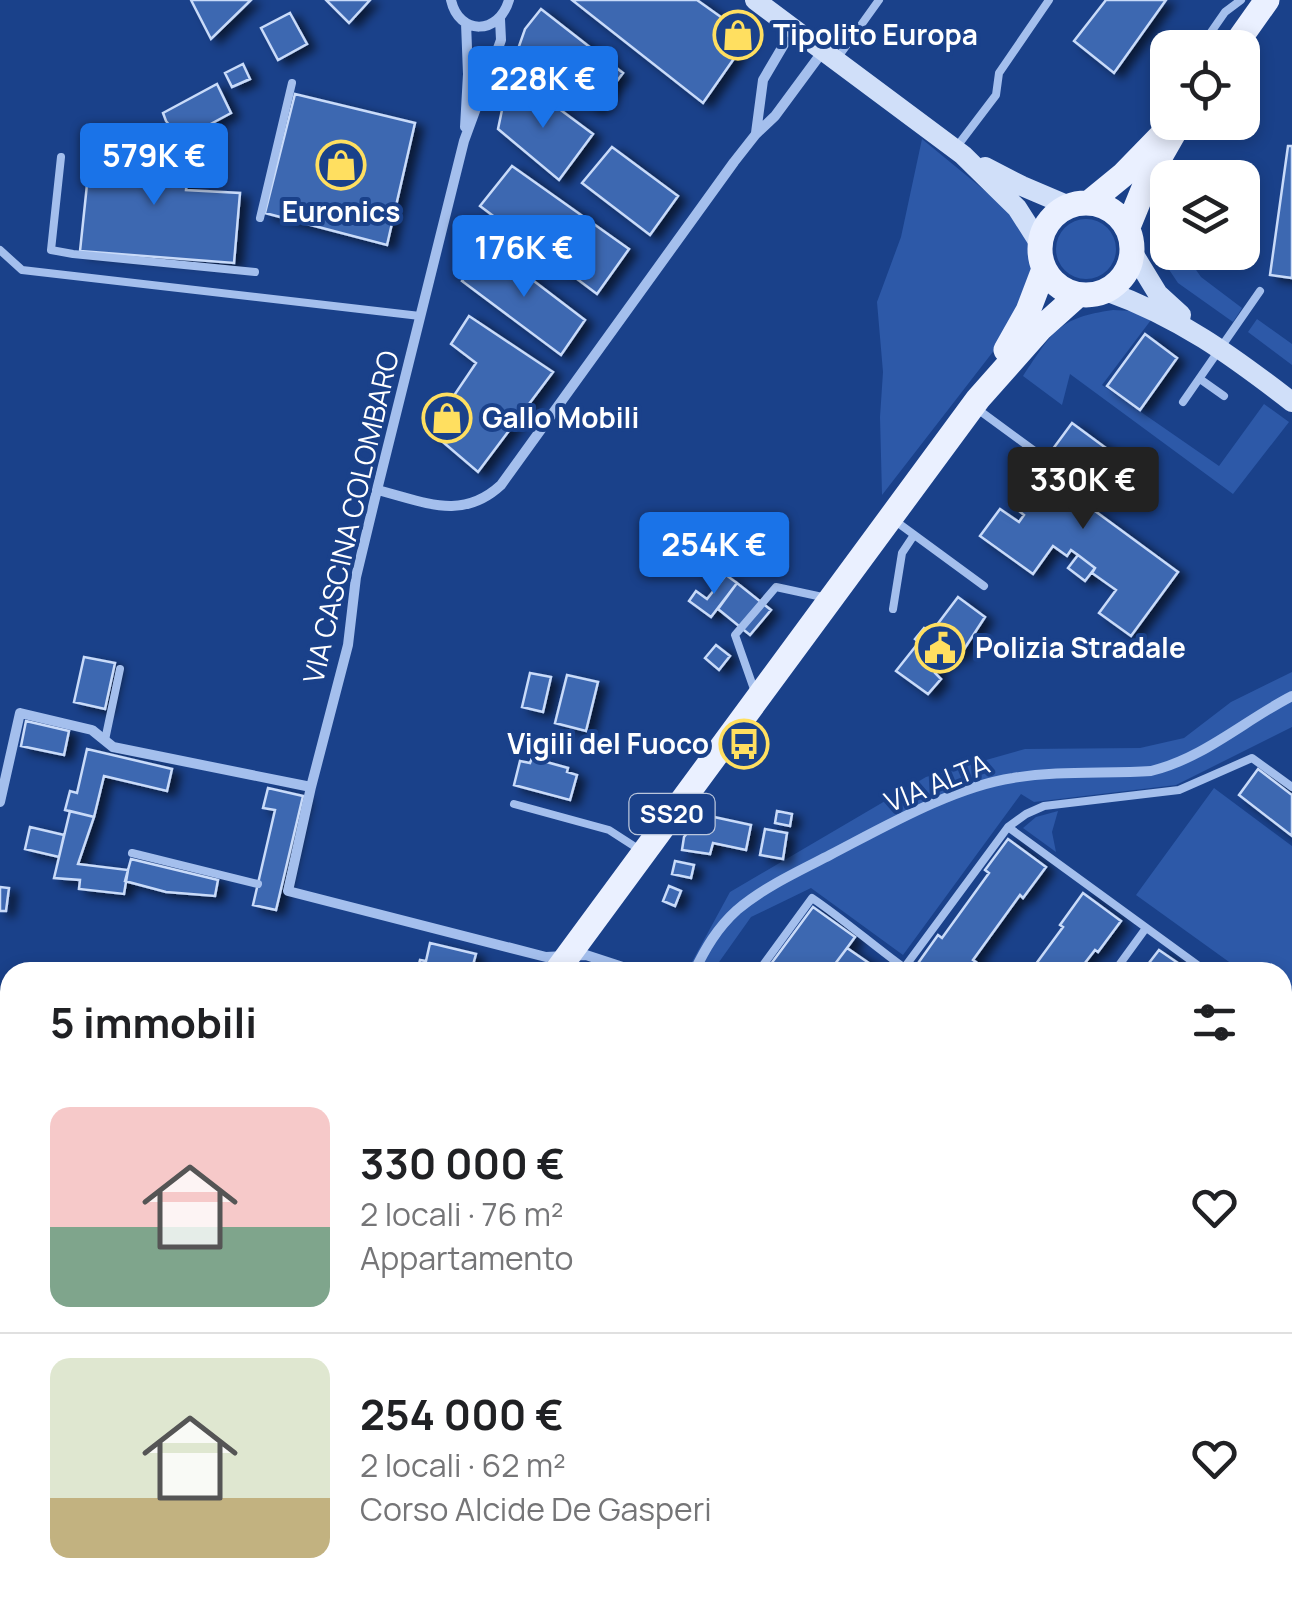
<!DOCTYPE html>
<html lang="it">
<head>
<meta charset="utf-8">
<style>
  :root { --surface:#fff; --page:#f2f2f2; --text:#202124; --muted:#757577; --line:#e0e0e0; --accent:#1a73e8 }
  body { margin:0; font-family:Manrope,sans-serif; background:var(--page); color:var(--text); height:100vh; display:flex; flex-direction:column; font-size:38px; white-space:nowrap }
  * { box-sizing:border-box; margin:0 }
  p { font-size:32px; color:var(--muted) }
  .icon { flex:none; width:55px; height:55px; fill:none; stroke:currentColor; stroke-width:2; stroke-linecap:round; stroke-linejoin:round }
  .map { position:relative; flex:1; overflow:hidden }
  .drawer { position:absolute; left:0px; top:962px; width:1292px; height:642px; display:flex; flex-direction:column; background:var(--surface); border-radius:30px 30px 0 0; box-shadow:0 5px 15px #0003 }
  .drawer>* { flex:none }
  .buttons { position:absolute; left:1150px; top:30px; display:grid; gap:20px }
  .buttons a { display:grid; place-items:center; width:110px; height:110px; border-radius:20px; background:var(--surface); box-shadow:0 5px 15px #0003; font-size:50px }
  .price { position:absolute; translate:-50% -85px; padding:0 22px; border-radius:10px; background:var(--accent); color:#fff; font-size:32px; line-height:65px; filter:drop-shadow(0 2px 5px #0008) }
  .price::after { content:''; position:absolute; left:50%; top:60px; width:30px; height:22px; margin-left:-15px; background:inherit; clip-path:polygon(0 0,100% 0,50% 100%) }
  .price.active { background:#222; color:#fff }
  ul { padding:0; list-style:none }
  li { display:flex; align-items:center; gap:30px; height:250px; padding:0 50px }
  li+li { border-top:2px solid var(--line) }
  li span { display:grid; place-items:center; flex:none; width:280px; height:200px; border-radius:20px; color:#555 }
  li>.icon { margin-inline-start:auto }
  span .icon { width:120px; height:120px; fill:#fffc; stroke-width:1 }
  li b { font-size:42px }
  h2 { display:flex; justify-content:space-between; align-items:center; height:120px; padding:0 50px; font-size:42px }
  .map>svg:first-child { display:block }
  .green { fill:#2d59a8 }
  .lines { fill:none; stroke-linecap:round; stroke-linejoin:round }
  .stream { stroke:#97b8ef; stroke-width:5 }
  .building { fill:#3e68b1; stroke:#c9dbf9; stroke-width:2.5; filter:url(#shadow) }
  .lane { stroke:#a4bfed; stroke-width:8 }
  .street { stroke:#a4bfed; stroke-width:10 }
  .secondary { stroke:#d0dff9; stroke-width:20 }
  .primary { stroke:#eaf0ff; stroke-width:25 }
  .labels { text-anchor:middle; stroke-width:8; stroke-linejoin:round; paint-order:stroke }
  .shield { fill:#1a418a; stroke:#bac6dc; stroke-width:2.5 }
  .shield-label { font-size:25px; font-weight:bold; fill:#fff }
  .poi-label { font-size:28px; font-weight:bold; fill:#fff; stroke:#1a418a; text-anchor:start }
  .street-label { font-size:28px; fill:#fff; stroke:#1a418a }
</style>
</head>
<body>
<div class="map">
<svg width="1292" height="1603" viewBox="0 0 1292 1603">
  <defs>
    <filter id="shadow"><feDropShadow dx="8" dy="4.5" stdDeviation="5" flood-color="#0009"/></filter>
  </defs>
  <rect width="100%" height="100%" fill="#1a418a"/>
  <path class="green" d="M922,139l95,78 16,31 2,37 -14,27 -29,41 -110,142 -2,-78 3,-45 -6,-70 24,-65z
    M1167,204l1,48 29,1 -3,14 7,10 41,31 -9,14 -55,-39 -22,-33v-32z
    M1056 249a30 30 0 1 1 60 0a30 30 0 1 1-60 0Z
    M1113,310l19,1 19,9 -49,65 117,81 45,-62 25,18 -56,72 -163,-120 -8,31 -39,-29c30,-44 34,-58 90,-66z
    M1257,319l35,25v21l-44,-33z
    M1292,672v55l-116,58 -142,17 -13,-8 -118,161 -92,-67 -60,29 -39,55h-28l3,-1 43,-79 196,-115 99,-28 115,-1 44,-10 47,-36z
    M1214,788l78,58v162l-9,-7 -1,-29h-39l-107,-77z
    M1058,811l-6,21 4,20 -33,-24 13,-11z
    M1282,1255l10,7v57l-9,12z"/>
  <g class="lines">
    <path class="stream" d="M0,1342l10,-5"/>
  </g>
  <path class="building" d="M191,0h60l-40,39z
    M326,0h44l-21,23z
    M572,0h125l52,37 -46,66z
    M1106,0h60l-52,73 -40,-32z
    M541,9l82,64 -27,36 -78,-60 7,-20z
    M290,13l17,31 -29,16 -17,-32z
    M243,64l7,15 -18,8 -7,-14z
    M523,82l70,52 -34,46 -61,-51 4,-19z
    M217,84l14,29 -50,27 -15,-19 -3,-8z
    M295,94l120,29 -28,122 -122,-32z
    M92,137l66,11v11l31,2 -3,29 54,3 -6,70 -154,-12z
    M1288,146h4v132l-22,-3z
    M612,147l66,49 -28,39 -68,-52z
    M512,166l117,83 -32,45 -117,-88z
    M488,246l97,74 -24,35 -99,-74z
    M469,316l84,56 -75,100 -48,-41 46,-68 -25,-19z
    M1145,334l32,24 -37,52 -33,-24z
    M1072,423l42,31 -34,46 98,72 -47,64 -32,-23 17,-23 -24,-17 3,-5 -17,-13 -7,-5 -4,6 -14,-10 -20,28 -53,-38 20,-27 19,13 5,-7 -6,-5 6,-7 6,5 29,-40 -3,-2 -13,17 -10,-7z
    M1078,555l17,13 -10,13 -17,-13z
    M726,575l11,8 -26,34 -22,-16 7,-10 11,8z
    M737,583l34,27 -21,25 -32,-26z
    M958,597l27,20 -26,40 -5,-3 -6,9 -3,-3 -10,13 6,6 -13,15 -32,-23 23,-29 -4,-3 9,-11 6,6z
    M716,645l14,11 -11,14 -14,-12z
    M84,657l31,6 -10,46 -31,-7z
    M530,673l21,4 -8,35 -21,-5z
    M567,675l31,7 -12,49 -31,-8z
    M26,721l43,10 -5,24 -43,-9z
    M87,749l85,20 -5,22 -63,-15 -10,41 -29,-7 5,-19 7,2z
    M532,758l36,10 -1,4 10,3 -7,25 -56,-15 6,-24 10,2z
    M1258,769l34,26v41l-53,-41z
    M268,788l35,8 -27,114 -23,-5 22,-95 -12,-2z
    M70,811l24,6 -16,47 50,6 -4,24 -45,-5 1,-9 -26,-2z
    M777,811l15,3 -2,12 -15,-3z
    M700,817l13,2 1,-2 37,8 -5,25 -33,-7 -3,11 -28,-4 2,-13z
    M30,827l34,8 -5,22 -34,-8z
    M765,829l22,4 -4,26 -23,-4z
    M1008,839l38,28 -23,31 -3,-3 -47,65 17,12h-66l-8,-6 22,-31 4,3 47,-65 -4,-3z
    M131,859l87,21 -3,16 -49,-4 -41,-11z
    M675,861l19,4 -3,13 -19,-4z
    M669,886l12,5 -6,15 -12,-5z
    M0,887l9,1 -3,23h-6z
    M1083,893l38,28 -23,31 -3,-2 -17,22h-48l33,-45 -3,-2z
    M813,907l42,30 -8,11 -18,24h-64z
    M430,943l46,11 -5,18h-54l3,-12 6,1z
    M847,948l35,24h-53z
    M1159,950l32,22h-49z
    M1292,1093v66l-10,13v-65z
    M1282,1185l10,7v48l-10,-7z
    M1292,1379v60l-4,5 -6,-5v-47z
    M702,1595h35l-6,8h-20z
    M789,1595h39l-6,8h-47l4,-5 5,4z
    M958,1595h75l11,8h-75z"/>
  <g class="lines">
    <path class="lane" d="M1200,48l25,-36 16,-12
      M836,60l43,-60
      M955,149l41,-54 3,-22 50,-73
      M61,157l-10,93 22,4 182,18
      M260,218l32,-135
      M0,250l22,20 398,46
      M1200,379l24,17
      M1183,402l77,-111
      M976,408l64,47
      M894,520l90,66
      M893,609l9,-56 12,-18
      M755,692l-20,-57 41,-48 51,11
      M105,740l15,-71
      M514,804l95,26 31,20
      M1008,827l199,145
      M132,853l126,31
      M904,968l104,-141 18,-13 18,-8 135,-16 73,-32 40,29
      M758,972l54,-74c34,23 64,50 98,74
      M1114,972l32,-44
      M1282,1027l10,7
      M1282,1059l10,-13
      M1282,1244l10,7
      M1282,1352l10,-13
      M1053,1595l11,8
      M1099,1603l6,-8"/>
    <path class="street" d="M451,0c8,36 48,35 58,0
      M500,19l1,21 -37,101 -87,349 -21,87 -8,68 -37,142 -23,104 258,66 40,-2 52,17
      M465,127l3,-53 -2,-51
      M756,133l7,-53 30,-51
      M377,490c46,11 84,32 124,-5l233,-323 22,-28 19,-18 48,-65
      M0,802l20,-89 72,17 21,17 198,40
      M694,972c11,-23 23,-44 43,-62 27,-23 62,-39 93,-55 54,-28 123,-68 183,-77 45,-8 93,-4 138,-7 53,-13 94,-51 141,-75
      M0,1367h10
      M657,1595v8"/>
    <path class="secondary" d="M755,0l208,155 54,53 23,36
      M985,167l37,19 47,20
      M1133,253l25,41 23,21
      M1106,291c73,26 125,64 186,111"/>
    <path class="primary" d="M1233,48l34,-48
      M1090,202l33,-27 37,-38
      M1040 249a46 46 0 1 1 92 0a46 46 0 1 1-92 0Z
      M1128,227l20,-49 32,-56
      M1006,350l22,-39 16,-42
      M556,972l422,-573 62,-70 38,-34
      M151,1603l2,-8"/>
  </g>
  <defs>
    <g id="shop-ring" transform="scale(2.5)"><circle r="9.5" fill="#1a418a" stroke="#ffdf60" stroke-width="1.5"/><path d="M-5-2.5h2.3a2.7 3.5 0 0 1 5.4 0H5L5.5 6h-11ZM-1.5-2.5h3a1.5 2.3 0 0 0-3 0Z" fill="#ffdf60"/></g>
    <g id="civic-ring" transform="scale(2.5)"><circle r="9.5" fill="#1a418a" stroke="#ffdf60" stroke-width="1.5"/><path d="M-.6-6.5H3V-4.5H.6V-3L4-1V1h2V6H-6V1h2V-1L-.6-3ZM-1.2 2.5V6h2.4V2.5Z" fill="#ffdf60"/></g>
    <g id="bus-ring" transform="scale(2.5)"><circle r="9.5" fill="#1a418a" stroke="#ffdf60" stroke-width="1.5"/><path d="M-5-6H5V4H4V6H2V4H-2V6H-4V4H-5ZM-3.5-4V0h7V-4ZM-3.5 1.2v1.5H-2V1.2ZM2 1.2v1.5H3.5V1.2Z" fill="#ffdf60"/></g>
  </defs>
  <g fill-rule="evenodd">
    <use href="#shop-ring" x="738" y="35"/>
    <use href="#shop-ring" x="341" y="165"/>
    <use href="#shop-ring" x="447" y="418"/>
    <use href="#civic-ring" x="940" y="648"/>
    <use href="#bus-ring" x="744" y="744"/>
  </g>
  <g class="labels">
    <rect class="shield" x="629.5" y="794" width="85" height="40" rx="8"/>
    <g class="shield-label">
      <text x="672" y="823">SS20</text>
    </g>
    <g class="poi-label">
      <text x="773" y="45">Tipolito Europa</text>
      <text x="341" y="222" text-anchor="middle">Euronics</text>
      <text x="482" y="428">Gallo Mobili</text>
      <text x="975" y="658">Polizia Stradale</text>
      <text x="709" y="754" text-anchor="end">Vigili del Fuoco</text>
    </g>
    <g class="street-label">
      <text transform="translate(351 517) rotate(-77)" y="10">VIA CASCINA COLOMBARO</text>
      <text transform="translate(937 783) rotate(-22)" y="10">VIA ALTA</text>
    </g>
  </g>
</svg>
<div class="buttons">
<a><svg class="icon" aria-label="locate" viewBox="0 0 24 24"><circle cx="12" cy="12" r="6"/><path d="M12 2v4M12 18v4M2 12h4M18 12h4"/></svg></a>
<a><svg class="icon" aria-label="layers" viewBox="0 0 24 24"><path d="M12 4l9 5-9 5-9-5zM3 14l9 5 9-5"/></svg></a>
</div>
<b class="price" style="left:543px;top:131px">228K €</b>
<b class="price" style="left:154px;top:208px">579K €</b>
<b class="price" style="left:524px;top:300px">176K €</b>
<b class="price active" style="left:1083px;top:532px">330K €</b>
<b class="price" style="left:714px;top:597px">254K €</b>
<section class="drawer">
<h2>5 immobili<svg class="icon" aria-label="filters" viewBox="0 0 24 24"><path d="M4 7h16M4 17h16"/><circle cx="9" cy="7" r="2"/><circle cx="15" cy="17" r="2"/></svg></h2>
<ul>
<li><span style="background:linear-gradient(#f6c9c9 60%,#7fa58c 0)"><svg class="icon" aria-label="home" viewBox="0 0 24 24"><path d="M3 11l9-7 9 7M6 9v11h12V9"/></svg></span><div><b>330 000 €</b><p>2 locali · 76 m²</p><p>Appartamento</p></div><svg class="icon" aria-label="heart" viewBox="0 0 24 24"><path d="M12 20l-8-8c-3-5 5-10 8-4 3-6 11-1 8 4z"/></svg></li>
<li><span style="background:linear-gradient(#dfe7d0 70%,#c2b280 0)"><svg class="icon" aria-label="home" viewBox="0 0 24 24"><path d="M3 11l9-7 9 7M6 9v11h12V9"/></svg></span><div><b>254 000 €</b><p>2 locali · 62 m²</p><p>Corso Alcide De Gasperi</p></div><svg class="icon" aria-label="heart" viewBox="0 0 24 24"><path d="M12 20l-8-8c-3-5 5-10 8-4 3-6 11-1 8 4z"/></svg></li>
</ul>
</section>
</div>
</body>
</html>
